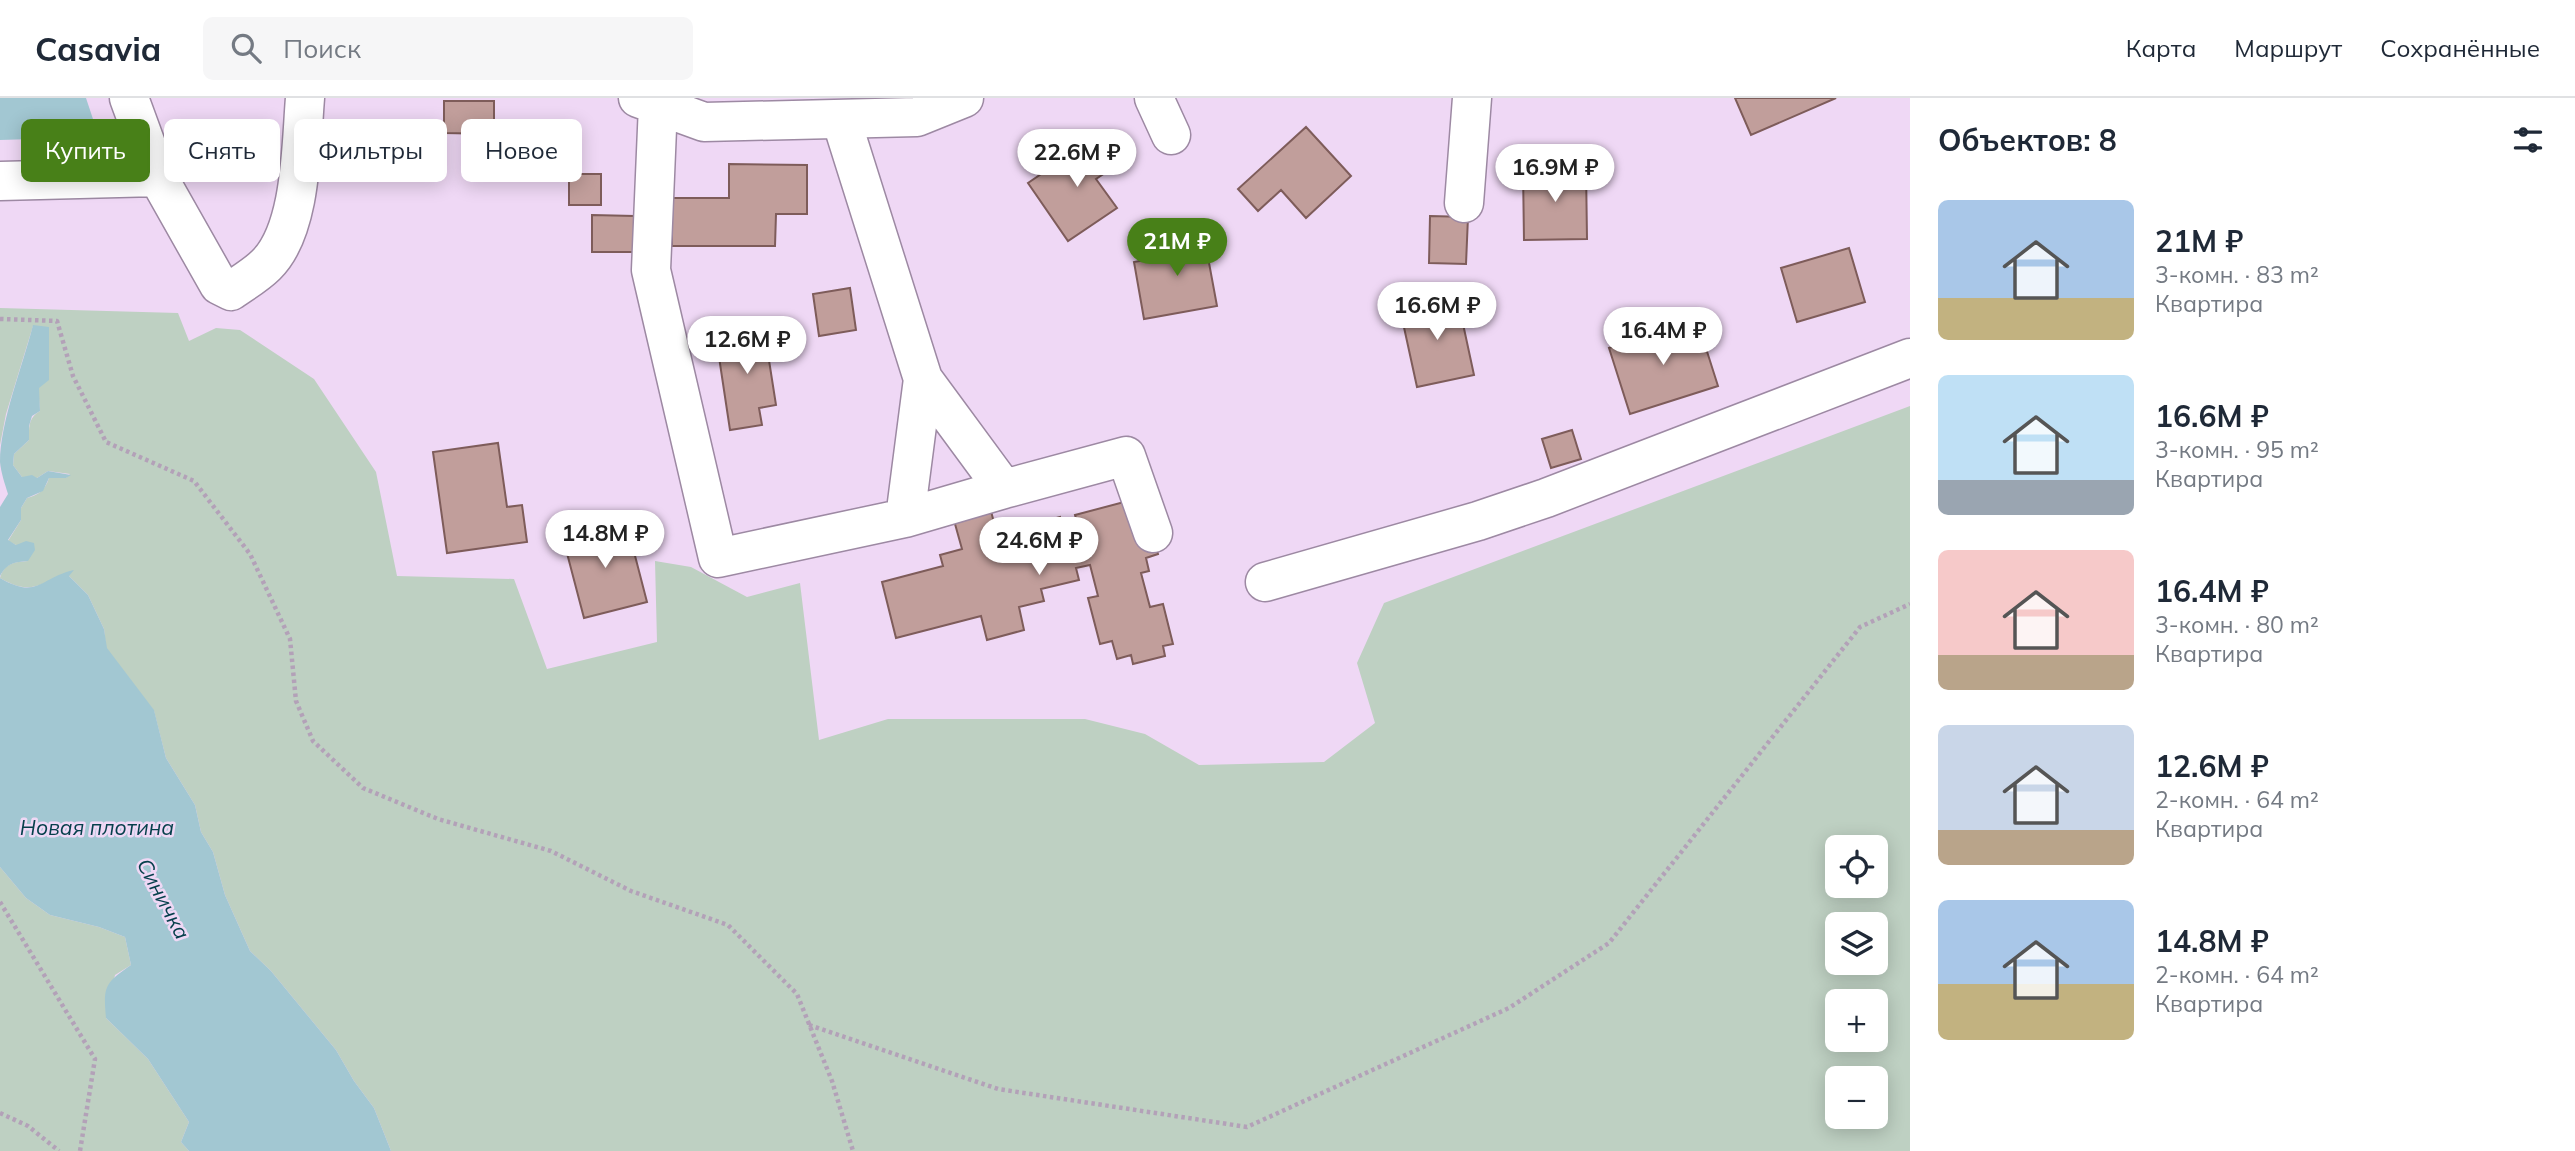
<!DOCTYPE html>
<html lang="ru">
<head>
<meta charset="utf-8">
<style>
  :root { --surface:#fff; --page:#f6f6f7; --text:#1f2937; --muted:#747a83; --line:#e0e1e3; --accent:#488018 }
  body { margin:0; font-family:Mulish,sans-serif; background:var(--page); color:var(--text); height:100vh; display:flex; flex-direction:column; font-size:26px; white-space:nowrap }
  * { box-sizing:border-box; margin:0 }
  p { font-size:23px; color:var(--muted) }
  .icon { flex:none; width:38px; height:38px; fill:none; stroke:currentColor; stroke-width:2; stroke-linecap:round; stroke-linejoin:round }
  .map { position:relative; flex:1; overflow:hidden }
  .details { display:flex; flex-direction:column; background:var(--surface); width:665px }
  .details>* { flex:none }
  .top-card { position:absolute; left:21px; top:21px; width:665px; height:63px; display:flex; gap:14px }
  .tools { position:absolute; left:1825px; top:737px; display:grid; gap:14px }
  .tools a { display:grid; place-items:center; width:63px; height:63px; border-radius:10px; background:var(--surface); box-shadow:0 4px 18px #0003; font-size:35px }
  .price { position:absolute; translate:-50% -60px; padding:0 16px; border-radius:24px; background:#fff; color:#222; font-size:23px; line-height:46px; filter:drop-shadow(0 2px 4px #0008) }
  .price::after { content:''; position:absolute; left:50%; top:42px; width:21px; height:16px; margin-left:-10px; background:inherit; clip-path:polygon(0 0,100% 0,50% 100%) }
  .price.selected { background:var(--accent); color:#fff }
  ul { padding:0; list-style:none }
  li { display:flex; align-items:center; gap:21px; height:175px; padding:0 28px }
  li span { display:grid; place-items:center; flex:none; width:196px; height:140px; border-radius:10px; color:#555 }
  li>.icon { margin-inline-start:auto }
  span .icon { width:84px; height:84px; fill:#fffc; stroke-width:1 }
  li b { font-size:30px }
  h2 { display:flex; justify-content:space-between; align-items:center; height:84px; padding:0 28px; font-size:30px }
  .tag { padding:0 24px; border-radius:10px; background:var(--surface); box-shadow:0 4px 18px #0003; font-size:24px; line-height:63px }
  .tag.selected { background:var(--accent); color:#fff }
  header { display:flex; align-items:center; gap:42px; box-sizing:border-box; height:98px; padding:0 35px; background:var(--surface); border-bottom:2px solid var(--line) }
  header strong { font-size:33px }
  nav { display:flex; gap:38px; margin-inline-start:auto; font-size:24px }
  .search { width:490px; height:63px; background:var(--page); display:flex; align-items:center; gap:18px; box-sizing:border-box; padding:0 24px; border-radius:10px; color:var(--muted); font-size:26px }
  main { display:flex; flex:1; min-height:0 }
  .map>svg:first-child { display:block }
  .green { fill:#bed0c2; fill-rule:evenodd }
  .water { fill:#a2c7d2 }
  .building { fill:#c19e9b; stroke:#7e5c5a; stroke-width:2 }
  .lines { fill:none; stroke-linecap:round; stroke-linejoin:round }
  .minor-casing { stroke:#9d89a3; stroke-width:41 }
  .path { stroke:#b3a1b8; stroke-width:4.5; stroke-dasharray:3.5 3.5; stroke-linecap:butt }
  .minor { stroke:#fff; stroke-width:38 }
  .labels { text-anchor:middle; stroke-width:5; stroke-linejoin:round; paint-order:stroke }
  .water-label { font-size:21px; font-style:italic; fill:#053f4b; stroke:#efd8f5 }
</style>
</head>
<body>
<header>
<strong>Casavia</strong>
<div class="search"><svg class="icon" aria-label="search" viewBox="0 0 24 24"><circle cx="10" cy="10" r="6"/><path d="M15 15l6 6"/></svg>Поиск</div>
<nav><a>Карта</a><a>Маршрут</a><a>Сохранённые</a></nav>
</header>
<main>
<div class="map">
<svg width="1910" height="1053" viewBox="0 0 1910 1053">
  <rect width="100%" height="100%" fill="#efd8f5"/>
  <path class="green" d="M0,210l178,5 11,28 27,-13 24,2 74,49 62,93 21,104 117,3 33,90 110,-27 -2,-81 36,6 56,30 53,-14 19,157 69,-21h197l60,15 54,31 125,-3 51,-39 -18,-60 27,-60 526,-197v745h-1519l-17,-43 -20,-27 -18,-31 -65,-79 -21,-20 -25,-56 -12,-43 -12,-20 -6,-27 -29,-47 -12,-47 -48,-63 -2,-19 -16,-34 -19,-19c-32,6 -36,21 -69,2 4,-15 15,-16 28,-17l-12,-16 -8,-4 13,-21v-12l6,-10c12,-3 18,-8 22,-20h17l4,-4 -22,-3 -11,7 -15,-1 -9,-12 1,-11 15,-14c0,-13 -1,-22 11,-29l-7,-85 -27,88 -6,31zM1838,749h38v39h-38zM1838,826h38v38h-38zM1838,903h38v39h-38zM1838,980h38v38h-38z
    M0,769l26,31 24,17 49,12 26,10 6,28 -16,10 -9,43 42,41 41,63 -8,20 8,9h-189z"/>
  <path class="water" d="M0,0h86l13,39 -99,3z
    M33,227l16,2v53l-10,8 1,23 -8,5 -3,10v14l-15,14 -1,11 9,12 10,-2 5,3 11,-7 23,4 -5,3h-17l-6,13 -16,7 -6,10v12l-13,20 8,5 10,-4 8,2 1,7 -7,11c-13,1 -21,2 -28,15v-69l8,-13c-3,-10 -7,-21 -8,-32 0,-40 23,-97 33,-137z
    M74,472l-5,6 19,19 16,34 3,19 47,62 12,48 29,47 6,27 12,20 12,43 25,56 21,20 65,79 18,31 20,27 17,43h-202l-8,-9 8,-20 -41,-63 -42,-41c-3,-32 -1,-35 25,-53l-6,-28 -26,-10 -49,-12 -24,-17 -26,-31v-289c38,22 39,0 74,-8z"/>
  <path class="building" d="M1735,0h101l-85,37z
    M444,3h50v33l-50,-1z
    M1306,29l45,49 -45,42 -25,-28 -23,21 -20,-22z
    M1097,38l20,29 -21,14 21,29 -49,33 -40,-58z
    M729,66l78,1v49h-31l-1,32h-103v-48h57z
    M1586,70l1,71 -63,1 -1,-70z
    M569,76h32v31h-32z
    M592,117l42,1v36h-42z
    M1430,118l38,1 -2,47 -37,-1z
    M1202,127l15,81 -73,13 -10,-57 43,-8 -4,-24z
    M1849,150l16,54 -68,20 -16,-54z
    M850,190l6,42 -37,6 -6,-42z
    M1457,198l17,79 -57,12 -17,-78z
    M1697,222l21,66 -88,28 -21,-66z
    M763,224l13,83 -17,3 3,17 -32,5 -11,-73 11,-2 -5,-27z
    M1572,332l9,29 -30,9 -9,-29z
    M498,345l9,64 15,-2 5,37 -80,11 -14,-101z
    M987,398l10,38 63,-17 7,30 16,-4 -8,-28 68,-18 15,57 -12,4 3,13 -8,2 9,34 13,-3 10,40 -10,2 2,10 -32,8 -2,-9 -14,4 -5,-18 -12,3 -12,-46 10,-2 -8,-31 -14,3 3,12 -38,9 3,12 -25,6 5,23 -37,10 -6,-24 -85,22 -14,-56 61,-16 -3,-11 22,-6 -12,-43z
    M626,423l21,81 -63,16 -21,-80z"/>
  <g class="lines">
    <g class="minor-casing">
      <path id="minor" d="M129,0l29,79
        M638,0l66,24 213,-5 47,-19
        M1154,0l17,37
        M658,7l-7,165 67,288 187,-40 18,-139 -82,-260
        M0,83l158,-4 61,108 12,6c11,-8 25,-16 35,-26 36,-35 35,-120 39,-167
        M1464,105l8,-105
        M1004,391l122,-33 27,77
        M905,420l99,-29 -81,-110
        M1265,484l213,-61 68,-23 364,-140"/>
    </g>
    <path class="path" d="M0,221l57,2 16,55 33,66 88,39 56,73 40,85 6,62 17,40 50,47 75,31 113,32 80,40 97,34 69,69 35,87 21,70
      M0,804l95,157 -15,92
      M809,927l189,64 249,38 262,-119 100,-65 251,-316 50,-23
      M0,1015l28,13 31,25"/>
    <use href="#minor" class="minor"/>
  </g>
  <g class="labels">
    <g class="water-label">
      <text x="97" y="737">Новая плотина</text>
      <text transform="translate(163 801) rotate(62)" y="7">Синичка</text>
    </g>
  </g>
</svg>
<div class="tools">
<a><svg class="icon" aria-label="locate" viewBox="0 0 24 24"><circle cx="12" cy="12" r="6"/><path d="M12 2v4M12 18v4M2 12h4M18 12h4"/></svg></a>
<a><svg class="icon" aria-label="layers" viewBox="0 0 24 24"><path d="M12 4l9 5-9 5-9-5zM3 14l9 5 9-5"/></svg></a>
<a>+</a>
<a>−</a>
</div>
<b class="price" style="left:1077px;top:91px">22.6M ₽</b>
<b class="price" style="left:1555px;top:106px">16.9M ₽</b>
<b class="price selected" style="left:1177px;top:180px">21M ₽</b>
<b class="price" style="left:1437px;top:244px">16.6M ₽</b>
<b class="price" style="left:1663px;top:269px">16.4M ₽</b>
<b class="price" style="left:747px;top:278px">12.6M ₽</b>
<b class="price" style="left:605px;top:472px">14.8M ₽</b>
<b class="price" style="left:1039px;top:479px">24.6M ₽</b>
<div class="top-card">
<a class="tag selected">Купить</a>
<a class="tag">Снять</a>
<a class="tag">Фильтры</a>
<a class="tag">Новое</a>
</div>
</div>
<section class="details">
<h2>Объектов: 8<svg class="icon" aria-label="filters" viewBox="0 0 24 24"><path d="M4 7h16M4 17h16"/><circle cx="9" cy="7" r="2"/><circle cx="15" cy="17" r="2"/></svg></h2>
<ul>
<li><span style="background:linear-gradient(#a9c7e8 70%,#c2b280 0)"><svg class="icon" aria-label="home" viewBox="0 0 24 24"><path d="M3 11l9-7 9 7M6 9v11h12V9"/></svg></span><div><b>21M ₽</b><p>3-комн. · 83 m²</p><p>Квартира</p></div></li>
<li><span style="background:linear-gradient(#bfe0f5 75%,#9aa5b1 0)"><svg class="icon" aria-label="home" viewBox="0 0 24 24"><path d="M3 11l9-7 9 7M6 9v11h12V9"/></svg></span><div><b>16.6M ₽</b><p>3-комн. · 95 m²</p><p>Квартира</p></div></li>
<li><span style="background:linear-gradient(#f6c9c9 75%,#b9a48a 0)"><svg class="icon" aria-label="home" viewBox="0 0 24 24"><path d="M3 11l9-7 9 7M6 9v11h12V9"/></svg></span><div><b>16.4M ₽</b><p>3-комн. · 80 m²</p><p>Квартира</p></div></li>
<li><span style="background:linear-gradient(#c9d6e8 75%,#b9a48a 0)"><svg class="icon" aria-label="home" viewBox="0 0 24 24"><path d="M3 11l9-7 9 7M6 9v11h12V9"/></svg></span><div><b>12.6M ₽</b><p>2-комн. · 64 m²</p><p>Квартира</p></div></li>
<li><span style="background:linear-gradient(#a9c7e8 60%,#c2b280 0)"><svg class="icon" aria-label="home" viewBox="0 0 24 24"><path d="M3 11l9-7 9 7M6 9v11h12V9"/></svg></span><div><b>14.8M ₽</b><p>2-комн. · 64 m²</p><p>Квартира</p></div></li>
</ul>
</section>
</main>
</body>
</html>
